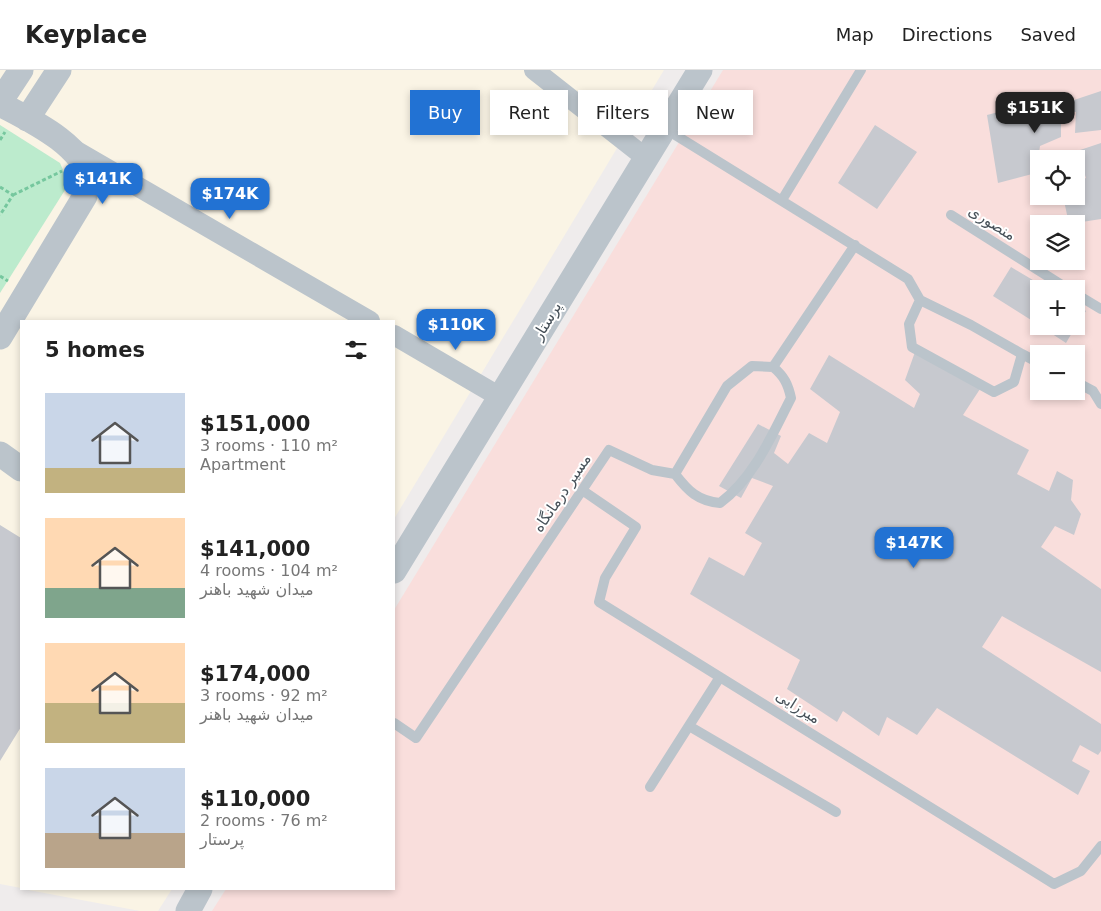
<!DOCTYPE html>
<html lang="en">
<head>
<meta charset="utf-8">
<style>
  :root { --surface:#fff; --page:#f6f6f6; --text:#222; --muted:#767676; --line:#e0e0e0; --accent:#2272d3 }
  body { margin:0; font-family:"DejaVu Sans",Cairo,sans-serif; background:var(--page); color:var(--text); height:100vh; display:flex; flex-direction:column; font-size:19px; white-space:nowrap }
  * { box-sizing:border-box; margin:0 }
  p { font-size:16px; color:var(--muted) }
  .icon { flex:none; width:28px; height:28px; fill:none; stroke:currentColor; stroke-width:2; stroke-linecap:round; stroke-linejoin:round }
  .map { position:relative; flex:1; overflow:hidden }
  .panel { position:absolute; left:20px; top:250px; width:375px; height:570px; display:flex; flex-direction:column; background:var(--surface); border-radius:0px; box-shadow:0 2px 8px #0003 }
  .panel>* { flex:none }
  .hud { position:absolute; left:410px; top:20px; width:475px; height:45px; display:flex; gap:10px }
  .controls { position:absolute; left:1030px; top:80px; display:grid; gap:10px }
  .controls a { display:grid; place-items:center; width:55px; height:55px; border-radius:0px; background:var(--surface); box-shadow:0 2px 8px #0003; font-size:25px }
  .price { position:absolute; translate:-50% -42px; padding:0 11px; border-radius:10px; background:var(--accent); color:#fff; font-size:16px; line-height:32px; filter:drop-shadow(0 1px 2px #0008) }
  .price::after { content:''; position:absolute; left:50%; top:30px; width:15px; height:11px; margin-left:-8px; background:inherit; clip-path:polygon(0 0,100% 0,50% 100%) }
  .price.on { background:#222; color:#fff }
  ul { padding:0; list-style:none }
  li { display:flex; align-items:center; gap:15px; height:125px; padding:0 25px }
  li span { display:grid; place-items:center; flex:none; width:140px; height:100px; border-radius:0px; color:#555 }
  li>.icon { margin-inline-start:auto }
  span .icon { width:60px; height:60px; fill:#fffc; stroke-width:1 }
  li b { font-size:21px }
  h2 { display:flex; justify-content:space-between; align-items:center; height:60px; padding:0 25px; font-size:21px }
  .pill { padding:0 18px; border-radius:0px; background:var(--surface); box-shadow:0 2px 8px #0003; font-size:18px; line-height:45px }
  .pill.on { background:var(--accent); color:#fff }
  header { display:flex; align-items:center; gap:30px; box-sizing:border-box; height:70px; padding:0 25px; background:var(--surface); border-bottom:1px solid var(--line) }
  header strong { font-size:24px }
  nav { display:flex; gap:28px; margin-inline-start:auto; font-size:18px }
  .map>svg:first-child { display:block }
  .commercial { fill:#faf4e5 }
  .medical { fill:#f9dedc; fill-rule:evenodd }
  .green { fill:#bcebcd }
  .building { fill:#c7c9cf }
  .lines { fill:none; stroke-linecap:round; stroke-linejoin:round }
  .path { stroke:#76c79e; stroke-width:3; stroke-dasharray:4 2.5; stroke-linecap:butt }
  .service { stroke:#bbc4cb; stroke-width:10 }
  .minor { stroke:#bbc4cb; stroke-width:20 }
  .tertiary { stroke:#bbc4cb; stroke-width:25 }
  .labels { text-anchor:middle; stroke-width:4; stroke-linejoin:round; paint-order:stroke }
  .street-label { font-size:15px; fill:#465058; stroke:#fff }
</style>
</head>
<body>
<header>
<strong>Keyplace</strong>
<nav><a>Map</a><a>Directions</a><a>Saved</a></nav>
</header>
<div class="map">
<svg width="1101" height="841" viewBox="0 0 1101 841">
  <rect width="100%" height="100%" fill="#efecec"/>
  <path class="commercial" d="M0,0h664l-270,449v-198h-373v567l-21,-4z
    M23,819h149l-14,22h-18z"/>
  <path class="medical" d="M723,0h378v841h-889l14,-22h168v-279zM1039,89h37v37h-37zM1039,154h37v37h-37zM1039,219h37v37h-37zM1039,284h37v37h-37z"/>
  <path class="green" d="M0,55l60,38 7,16 -2,11 -65,103z"/>
  <path class="building" d="M1101,21v39l-26,3 1,-21 -15,-2v27l-21,9 -4,27 -38,10 -11,-68 39,-10 4,20 10,-5 1,-9z
    M875,55l42,27 -40,57 -39,-26z
    M1101,73v76l-32,5 -6,-28h13v-14l10,-4 -9,-27z
    M1011,197l37,22h-9v36l-46,-29z
    M1076,235l10,6 -10,15z
    M1040,256h36l-10,17z
    M915,282l65,37 -17,26 66,35 -12,24 32,17 8,-20 16,9 -2,20 10,14 -7,21 -19,-9 -14,21 60,42v83l-99,-56 -20,31 119,77v27l-3,4 -18,-10 -8,16 18,10 -12,24 -141,-87 -20,27 -30,-18 -8,19 -36,-25 -6,11 -50,-33 13,-29 -110,-66 19,-37 35,19 18,-33 -17,-10 28,-47 -21,-8 -11,20 -22,-12 39,-62 23,12 -7,17 14,11 21,-31 18,10 13,-31 -30,-23 19,-34 85,53 6,-14 -15,-14z
    M0,455l21,13v189l-21,34z"/>
  <g class="lines">
    <path class="path" d="M0,70l5,-8
      M0,117l13,8 -13,20
      M13,125l49,-24
      M0,206l8,5"/>
    <path class="service" d="M664,58l244,151 12,21 51,25 51,29 -8,28 -20,10 -82,-45 -3,-23 11,-24
      M782,130l79,-130
      M951,145l117,74
      M1076,224l25,15
      M1022,284l17,9
      M1076,312l17,9 8,13
      M675,404c13,17 23,27 45,29 34,-25 52,-68 71,-105 -3,-14 -7,-22 -18,-31
      M582,420l54,37 -31,51 -6,24 455,282 27,-13 20,-25
      M394,653l22,15 193,-288 43,20 23,4 52,-88 25,-20 21,1 82,-122
      M689,656l147,86
      M650,717l70,-110"/>
    <path class="minor" d="M534,0l112,88
      M73,79l297,172
      M394,265l106,62"/>
    <path class="tertiary" d="M0,32l21,-32
      M0,34c26,14 87,42 88,77 0,4 -2,10 -3,15l-85,141
      M27,49l32,-49
      M0,384l21,15
      M394,501l306,-501
      M188,841l12,-22"/>
  </g>
  <g class="labels">
    <g class="street-label">
      <text transform="translate(992 153) rotate(32)" y="5">منصوری</text>
      <text transform="translate(547 251) rotate(-59)" y="5">پرستار</text>
      <text transform="translate(562 423) rotate(-56)" y="5">مسیر درمانگاه</text>
      <text transform="translate(798 637) rotate(32)" y="5">میرزایی</text>
    </g>
  </g>
</svg>
<div class="controls">
<a><svg class="icon" aria-label="locate" viewBox="0 0 24 24"><circle cx="12" cy="12" r="6"/><path d="M12 2v4M12 18v4M2 12h4M18 12h4"/></svg></a>
<a><svg class="icon" aria-label="layers" viewBox="0 0 24 24"><path d="M12 4l9 5-9 5-9-5zM3 14l9 5 9-5"/></svg></a>
<a>+</a>
<a>−</a>
</div>
<b class="price on" style="left:1035px;top:64px">$151K</b>
<b class="price" style="left:103px;top:135px">$141K</b>
<b class="price" style="left:230px;top:150px">$174K</b>
<b class="price" style="left:456px;top:281px">$110K</b>
<b class="price" style="left:914px;top:499px">$147K</b>
<div class="hud">
<a class="pill on">Buy</a>
<a class="pill">Rent</a>
<a class="pill">Filters</a>
<a class="pill">New</a>
</div>
<section class="panel">
<h2>5 homes<svg class="icon" aria-label="filters" viewBox="0 0 24 24"><path d="M4 7h16M4 17h16"/><circle cx="9" cy="7" r="2"/><circle cx="15" cy="17" r="2"/></svg></h2>
<ul>
<li><span style="background:linear-gradient(#c9d6e8 75%,#c2b280 0)"><svg class="icon" aria-label="home" viewBox="0 0 24 24"><path d="M3 11l9-7 9 7M6 9v11h12V9"/></svg></span><div><b>$151,000</b><p>3 rooms · 110 m²</p><p>Apartment</p></div></li>
<li><span style="background:linear-gradient(#ffd9b3 70%,#7fa58c 0)"><svg class="icon" aria-label="home" viewBox="0 0 24 24"><path d="M3 11l9-7 9 7M6 9v11h12V9"/></svg></span><div><b>$141,000</b><p>4 rooms · 104 m²</p><p>میدان شهید باهنر</p></div></li>
<li><span style="background:linear-gradient(#ffd9b3 60%,#c2b280 0)"><svg class="icon" aria-label="home" viewBox="0 0 24 24"><path d="M3 11l9-7 9 7M6 9v11h12V9"/></svg></span><div><b>$174,000</b><p>3 rooms · 92 m²</p><p>میدان شهید باهنر</p></div></li>
<li><span style="background:linear-gradient(#c9d6e8 65%,#b9a48a 0)"><svg class="icon" aria-label="home" viewBox="0 0 24 24"><path d="M3 11l9-7 9 7M6 9v11h12V9"/></svg></span><div><b>$110,000</b><p>2 rooms · 76 m²</p><p>پرستار</p></div></li>
</ul>
</section>
</div>
</body>
</html>
